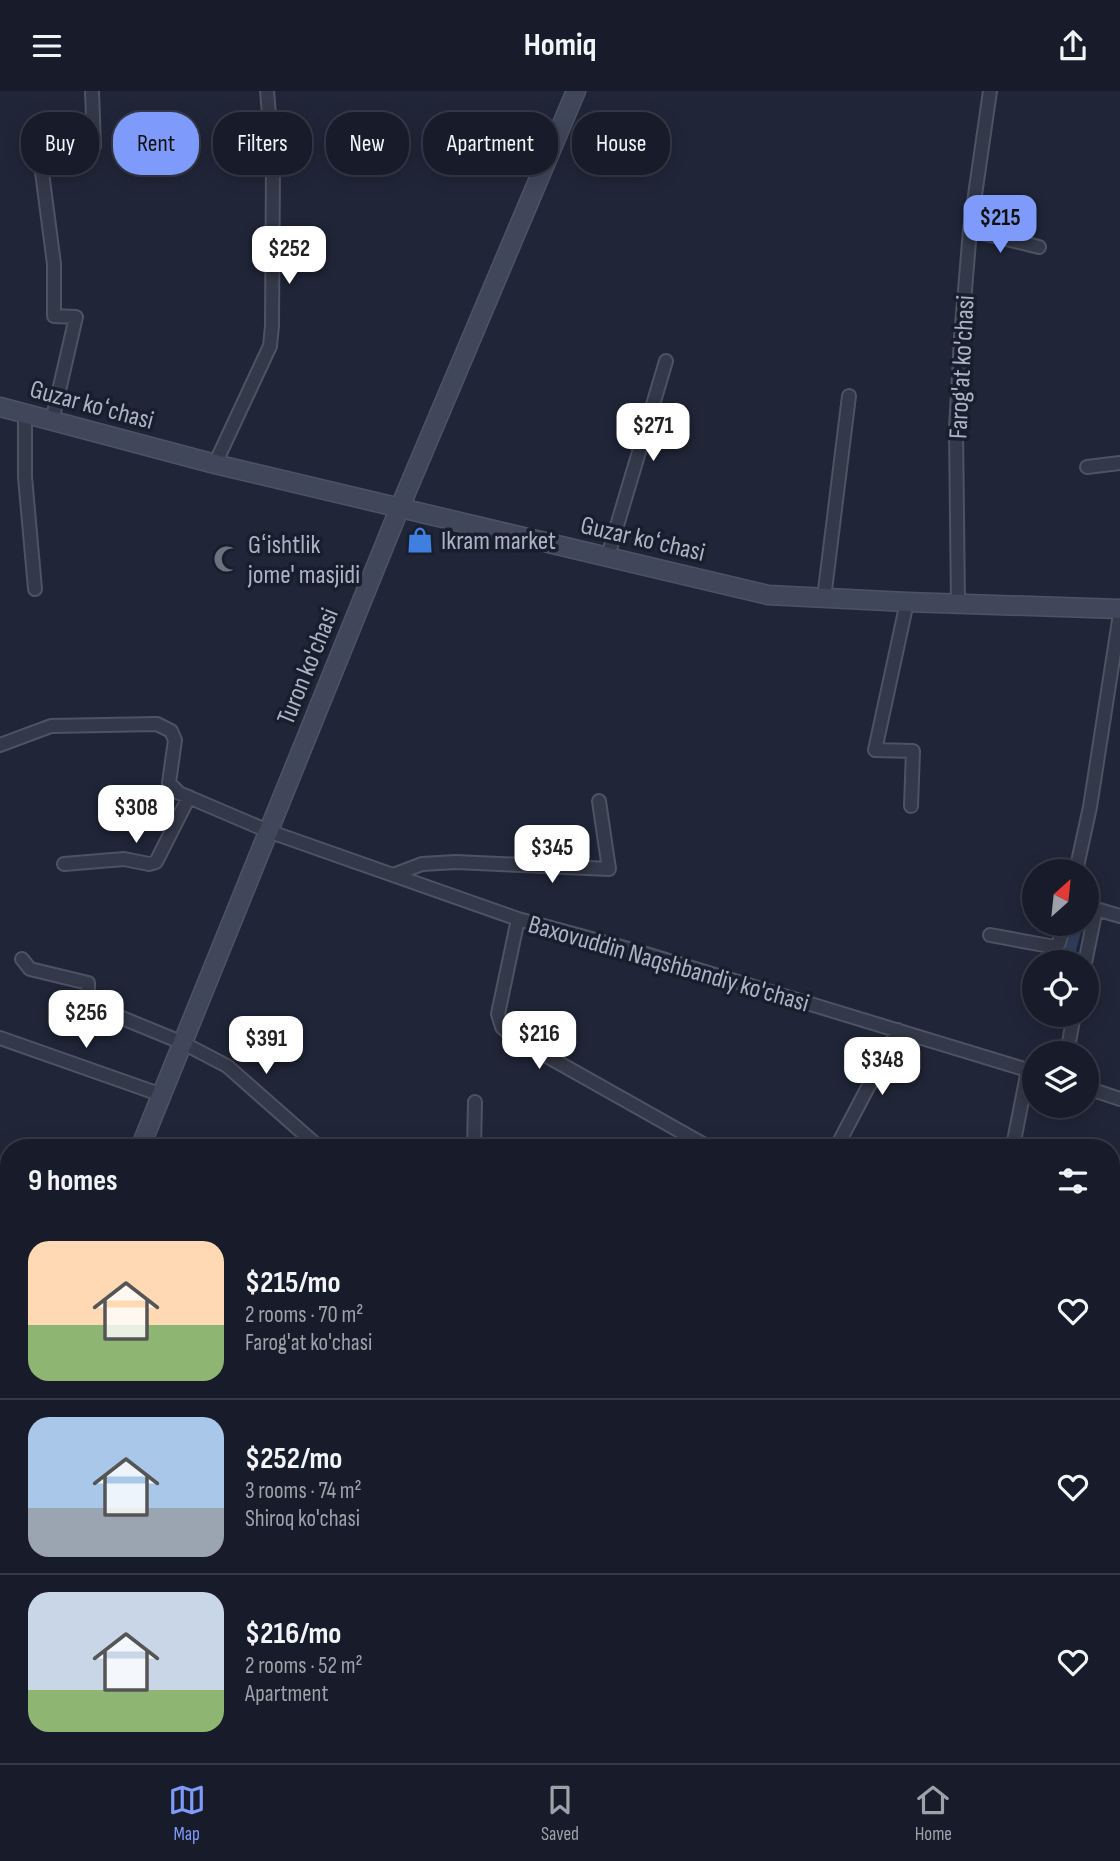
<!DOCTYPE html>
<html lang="en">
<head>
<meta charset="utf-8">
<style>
  :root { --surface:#181c2a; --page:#212532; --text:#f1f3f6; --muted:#9fa1a8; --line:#363a47; --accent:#7e9afa }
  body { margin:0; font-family:"Sofia Sans Condensed",sans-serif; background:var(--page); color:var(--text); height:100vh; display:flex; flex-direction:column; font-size:26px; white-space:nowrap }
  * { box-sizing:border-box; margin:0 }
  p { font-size:23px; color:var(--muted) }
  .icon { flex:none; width:38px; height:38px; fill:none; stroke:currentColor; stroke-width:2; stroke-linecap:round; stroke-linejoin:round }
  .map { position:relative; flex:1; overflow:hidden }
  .details { position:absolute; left:0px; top:1048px; width:1120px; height:625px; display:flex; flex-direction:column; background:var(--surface); border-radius:28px 28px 0 0; box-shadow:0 4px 18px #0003,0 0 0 2px var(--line) }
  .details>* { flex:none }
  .banner { position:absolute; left:21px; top:21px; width:700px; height:63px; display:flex; gap:14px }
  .needle { width:46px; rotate:27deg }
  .fabs { position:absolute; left:1022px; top:768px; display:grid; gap:14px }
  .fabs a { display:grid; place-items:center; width:77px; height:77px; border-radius:50%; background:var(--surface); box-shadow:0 4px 18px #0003,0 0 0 2px var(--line); font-size:35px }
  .price { position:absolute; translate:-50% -60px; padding:0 16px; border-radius:14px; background:#fff; color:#222; font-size:23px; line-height:46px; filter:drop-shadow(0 2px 4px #0008) }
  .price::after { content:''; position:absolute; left:50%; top:42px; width:21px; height:16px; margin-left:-10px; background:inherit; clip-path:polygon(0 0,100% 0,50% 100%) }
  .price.on { background:var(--accent); color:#111 }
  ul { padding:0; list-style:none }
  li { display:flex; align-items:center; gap:21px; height:175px; padding:0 28px }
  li+li { border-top:2px solid var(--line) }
  li span { display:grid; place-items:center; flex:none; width:196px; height:140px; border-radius:21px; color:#555 }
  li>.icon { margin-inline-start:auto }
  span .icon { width:84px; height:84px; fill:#fffc; stroke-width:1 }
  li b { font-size:30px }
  h2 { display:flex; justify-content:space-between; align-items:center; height:84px; padding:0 28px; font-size:30px }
  .chip { padding:0 24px; border-radius:28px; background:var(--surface); box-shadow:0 4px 18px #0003,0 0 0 2px var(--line); font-size:24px; line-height:63px }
  .chip.on { background:var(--accent); color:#111 }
  header { display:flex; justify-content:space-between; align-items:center; height:91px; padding:0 28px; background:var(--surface); font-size:32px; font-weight:700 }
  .dock { display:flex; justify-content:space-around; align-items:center; height:98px; border-top:2px solid var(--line); background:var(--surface); font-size:19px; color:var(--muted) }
  .dock a { display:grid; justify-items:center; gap:4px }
  .dock .on { color:var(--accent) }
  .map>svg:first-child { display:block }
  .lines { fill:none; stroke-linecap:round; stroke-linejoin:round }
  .canal { stroke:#323f60; stroke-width:16 }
  .street-casing { stroke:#4e5363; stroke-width:16 }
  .secondary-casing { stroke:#4e5363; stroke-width:21 }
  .street { stroke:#333948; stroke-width:12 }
  .secondary { stroke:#41475b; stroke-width:18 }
  .labels { text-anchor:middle; stroke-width:7; stroke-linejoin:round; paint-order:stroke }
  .street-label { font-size:26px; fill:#adb3c5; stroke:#191e2c }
  .poi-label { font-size:26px; fill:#adb3c5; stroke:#191e2c; text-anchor:start }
</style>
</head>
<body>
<header><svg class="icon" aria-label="menu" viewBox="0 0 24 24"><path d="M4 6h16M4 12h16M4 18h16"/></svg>Homiq<svg class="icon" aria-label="share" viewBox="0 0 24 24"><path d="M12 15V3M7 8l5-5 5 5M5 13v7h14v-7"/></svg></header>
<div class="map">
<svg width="1120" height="1672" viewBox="0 0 1120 1672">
  <rect width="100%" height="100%" fill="#202638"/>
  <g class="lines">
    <path class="canal" d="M1068,858l7,-25"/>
    <g class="street-casing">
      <path id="street" d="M970,139l69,17
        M25,323v63l10,112
        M52,330l24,-104 -22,-1v-52l-15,-115 55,-3 -2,-55
        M215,373l55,-118 2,-20 1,-164 -6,-71
        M1087,376l33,-4
        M608,465l58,-195
        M824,507l25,-202
        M907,511l-32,148 38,1 -2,55
        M958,512l-2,-175 5,-90 9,-108 20,-139
        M0,654l51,-19 106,-2 14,7 4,9 -6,43 10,10 89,38 250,88 118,32 398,121
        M64,773l60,-5 25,5 7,-2 33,-65
        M1076,780l14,-64 30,-193
        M393,784l29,-11 34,-2 153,7 -10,-68
        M518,828l-20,95 4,13 11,10 197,111
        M990,844l65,12 4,-4 5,-19
        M22,868l8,10 58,14v21l95,39 44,23 93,82
        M1085,872l11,-54 24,7
        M0,947l162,57
        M1067,962l7,-38
        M1087,997l33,11
        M474,1057l1,-46
        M836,1057l62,-118
        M1015,1057l-1,-7 14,-71
        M0,1135l9,1
        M1111,1352l9,1
        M1111,1593l9,-8
        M1111,1642l9,6
        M677,1664l16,8
        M461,1672l2,-8
        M867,1672l3,-8
        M1020,1672l8,-8"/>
    </g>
    <g class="secondary-casing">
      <path id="secondary" d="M0,316l215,57 553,131 139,7 213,7
        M140,1057l260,-641 176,-416
        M0,1373l9,-19"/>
    </g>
    <use href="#street" class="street"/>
    <use href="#secondary" class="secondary"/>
  </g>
  <defs>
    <g id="shop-bare" transform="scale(2.1)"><path d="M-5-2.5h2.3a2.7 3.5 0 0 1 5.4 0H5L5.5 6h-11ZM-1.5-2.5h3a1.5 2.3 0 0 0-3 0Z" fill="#3f7fe0" stroke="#191e2c" stroke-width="2.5" paint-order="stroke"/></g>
    <g id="mosque-bare" transform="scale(2.1)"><path d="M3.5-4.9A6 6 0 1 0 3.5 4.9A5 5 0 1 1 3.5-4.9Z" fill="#6b7280" stroke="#191e2c" stroke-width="2.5" paint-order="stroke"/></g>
  </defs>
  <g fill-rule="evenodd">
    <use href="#shop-bare" x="420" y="449"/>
    <use href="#mosque-bare" x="227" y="468"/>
  </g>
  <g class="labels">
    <g class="street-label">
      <text transform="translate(961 276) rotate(-87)" y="9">Farog'at ko'chasi</text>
      <text transform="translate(92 313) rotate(15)" y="9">Guzar koʻchasi</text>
      <text transform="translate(643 447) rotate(13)" y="9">Guzar koʻchasi</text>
      <text transform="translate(307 575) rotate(-68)" y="9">Turon ko'chasi</text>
      <text transform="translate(669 872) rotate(16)" y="9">Baxovuddin Naqshbandiy ko'chasi</text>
    </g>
    <g class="poi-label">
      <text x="441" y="458">Ikram market</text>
      <text x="248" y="462">Gʻishtlik<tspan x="248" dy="30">jome' masjidi</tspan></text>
    </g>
  </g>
</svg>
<div class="fabs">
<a><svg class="needle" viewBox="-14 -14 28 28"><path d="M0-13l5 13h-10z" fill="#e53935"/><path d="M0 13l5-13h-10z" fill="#9fa1a8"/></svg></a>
<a><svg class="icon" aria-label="locate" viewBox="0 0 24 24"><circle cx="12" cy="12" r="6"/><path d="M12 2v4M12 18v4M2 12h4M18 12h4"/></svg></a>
<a><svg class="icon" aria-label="layers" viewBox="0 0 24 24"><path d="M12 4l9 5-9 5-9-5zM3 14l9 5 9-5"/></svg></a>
</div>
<b class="price on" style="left:1000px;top:164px">$215</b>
<b class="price" style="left:289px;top:195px">$252</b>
<b class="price" style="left:653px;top:372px">$271</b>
<b class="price" style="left:136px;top:754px">$308</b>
<b class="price" style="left:552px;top:794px">$345</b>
<b class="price" style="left:86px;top:959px">$256</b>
<b class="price" style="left:539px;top:980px">$216</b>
<b class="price" style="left:266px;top:985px">$391</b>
<b class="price" style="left:882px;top:1006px">$348</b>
<div class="banner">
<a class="chip">Buy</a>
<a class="chip on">Rent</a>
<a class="chip">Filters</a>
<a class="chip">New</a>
<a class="chip">Apartment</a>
<a class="chip">House</a>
</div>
<section class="details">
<h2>9 homes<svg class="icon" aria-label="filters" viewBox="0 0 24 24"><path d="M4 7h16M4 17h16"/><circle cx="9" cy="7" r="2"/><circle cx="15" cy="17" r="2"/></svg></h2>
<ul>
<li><span style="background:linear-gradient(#ffd9b3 60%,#8fb573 0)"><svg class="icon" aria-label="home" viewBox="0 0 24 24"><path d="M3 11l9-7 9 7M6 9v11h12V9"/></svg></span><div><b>$215/mo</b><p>2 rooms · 70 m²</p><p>Farog'at ko'chasi</p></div><svg class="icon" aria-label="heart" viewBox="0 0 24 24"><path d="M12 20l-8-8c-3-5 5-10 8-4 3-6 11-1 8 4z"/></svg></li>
<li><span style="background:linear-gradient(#a9c7e8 65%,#9aa5b1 0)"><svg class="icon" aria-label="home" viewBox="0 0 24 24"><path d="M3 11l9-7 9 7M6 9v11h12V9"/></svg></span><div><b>$252/mo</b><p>3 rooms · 74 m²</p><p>Shiroq ko'chasi</p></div><svg class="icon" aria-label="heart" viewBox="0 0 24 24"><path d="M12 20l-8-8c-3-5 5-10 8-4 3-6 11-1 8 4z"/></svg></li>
<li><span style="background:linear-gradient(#c9d6e8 70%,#8fb573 0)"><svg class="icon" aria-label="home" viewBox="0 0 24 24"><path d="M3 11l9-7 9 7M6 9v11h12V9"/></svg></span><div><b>$216/mo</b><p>2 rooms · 52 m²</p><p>Apartment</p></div><svg class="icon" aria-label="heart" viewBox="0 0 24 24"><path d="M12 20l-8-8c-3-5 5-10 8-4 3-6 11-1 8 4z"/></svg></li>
</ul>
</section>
</div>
<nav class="dock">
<a class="on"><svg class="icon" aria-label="map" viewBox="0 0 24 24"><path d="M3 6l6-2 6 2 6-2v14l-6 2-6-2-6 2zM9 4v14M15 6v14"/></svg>Map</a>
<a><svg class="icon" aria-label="saved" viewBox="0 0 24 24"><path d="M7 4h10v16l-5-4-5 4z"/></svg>Saved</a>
<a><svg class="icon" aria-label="home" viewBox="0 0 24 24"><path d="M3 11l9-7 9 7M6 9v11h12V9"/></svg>Home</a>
</nav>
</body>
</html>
